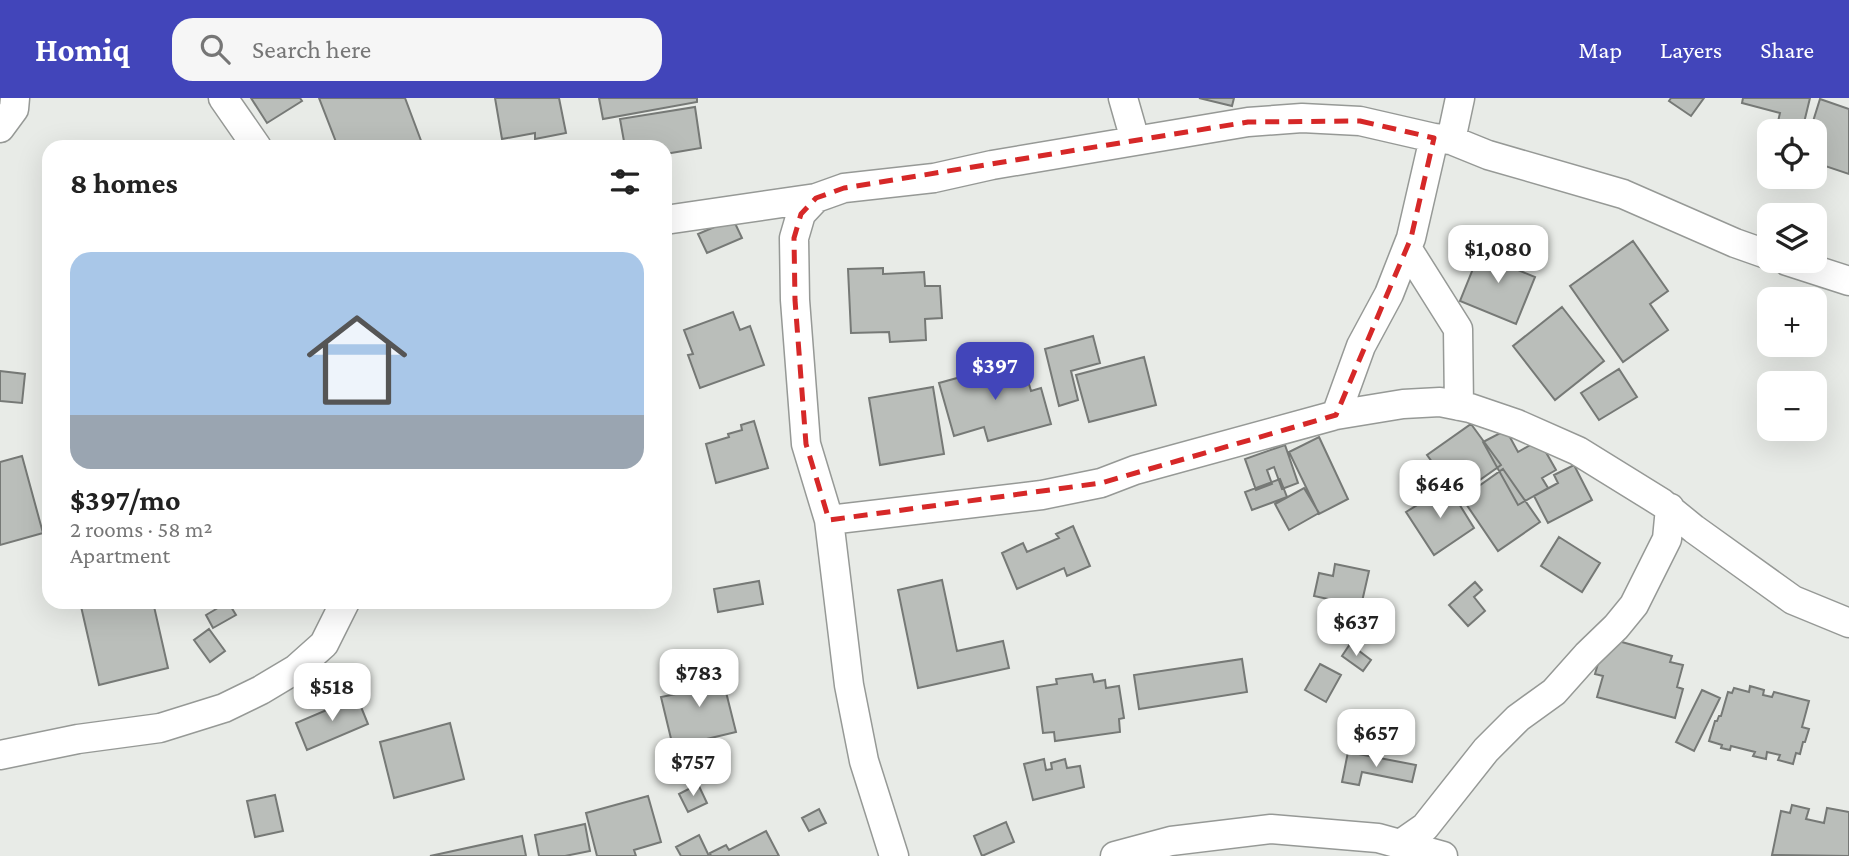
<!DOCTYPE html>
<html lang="en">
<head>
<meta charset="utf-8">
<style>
  :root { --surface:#fff; --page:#f6f6f6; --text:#222; --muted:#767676; --accent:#4245ba }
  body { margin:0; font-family:"Crimson Pro",serif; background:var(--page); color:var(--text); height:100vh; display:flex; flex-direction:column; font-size:26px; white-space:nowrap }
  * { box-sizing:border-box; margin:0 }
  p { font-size:23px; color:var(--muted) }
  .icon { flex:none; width:38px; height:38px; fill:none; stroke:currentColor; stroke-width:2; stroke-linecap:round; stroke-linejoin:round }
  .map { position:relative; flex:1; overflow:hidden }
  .sheet { position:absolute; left:42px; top:42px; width:630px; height:469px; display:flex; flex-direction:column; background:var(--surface); border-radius:21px; box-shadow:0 7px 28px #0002 }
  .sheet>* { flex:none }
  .buttons { position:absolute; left:1757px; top:21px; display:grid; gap:14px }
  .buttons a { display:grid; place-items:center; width:70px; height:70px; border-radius:14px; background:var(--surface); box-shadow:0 7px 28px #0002; font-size:35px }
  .price { position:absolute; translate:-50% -60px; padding:0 16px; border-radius:14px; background:#fff; color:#222; font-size:23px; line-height:46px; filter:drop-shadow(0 2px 4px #0008) }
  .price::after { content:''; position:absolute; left:50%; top:42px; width:21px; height:16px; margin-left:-10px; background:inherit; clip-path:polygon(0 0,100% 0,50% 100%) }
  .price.active { background:var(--accent); color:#fff }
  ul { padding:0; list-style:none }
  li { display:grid; align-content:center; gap:14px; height:371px; padding:0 28px }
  li span { display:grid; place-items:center; height:217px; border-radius:21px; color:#555 }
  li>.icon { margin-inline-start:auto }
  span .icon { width:126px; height:126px; fill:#fffc; stroke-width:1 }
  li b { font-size:30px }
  h2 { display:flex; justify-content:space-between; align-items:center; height:84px; padding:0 28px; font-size:30px }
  header { display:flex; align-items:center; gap:42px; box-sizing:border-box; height:98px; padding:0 35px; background:var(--accent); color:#fff }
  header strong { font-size:33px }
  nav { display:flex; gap:38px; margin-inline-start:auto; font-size:24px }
  .search { width:490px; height:63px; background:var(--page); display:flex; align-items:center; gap:18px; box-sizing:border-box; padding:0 24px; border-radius:21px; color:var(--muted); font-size:26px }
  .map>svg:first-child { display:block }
  .building { fill:#babeba; stroke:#767976; stroke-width:2 }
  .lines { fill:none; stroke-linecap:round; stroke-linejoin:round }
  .minor-casing { stroke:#969996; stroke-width:31 }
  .minor { stroke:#fff; stroke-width:28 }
  .marked { fill:none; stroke:#d62828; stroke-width:5; stroke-dasharray:14 9; stroke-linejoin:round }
</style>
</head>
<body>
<header>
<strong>Homiq</strong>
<div class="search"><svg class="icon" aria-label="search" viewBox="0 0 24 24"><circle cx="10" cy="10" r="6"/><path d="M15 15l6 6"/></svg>Search here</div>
<nav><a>Map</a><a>Layers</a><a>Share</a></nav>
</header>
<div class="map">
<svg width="1849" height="758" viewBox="0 0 1849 758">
  <rect width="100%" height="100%" fill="#e8ebe7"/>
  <path class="building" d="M251,0h49l2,3 -35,22z
    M319,0h86l18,48 -85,1z
    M495,0h64l7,35 -31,6v-6l-33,6z
    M599,0h98v4l-94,17z
    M1199,0h35l-2,8z
    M1671,0h33l-13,18 -22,-15z
    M1743,0h67l-8,33 -26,-1 4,-17 -38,-10z
    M1820,1l29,10v65l-30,-10 4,-9 -8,-3v-21h-5z
    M695,9l6,41 -36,6v-7h-40l-5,-28z
    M733,121l9,19 -35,15 -9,-19z
    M1633,143l35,50 -18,13 18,26 -45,32 -53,-76z
    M1483,146l39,16 -4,10 17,7 -19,47 -56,-23z
    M883,170v6l41,-2 1,14h15l2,32 -17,1 1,21 -36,2 -1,-10 -38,1 -3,-64z
    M1562,209l42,54 -49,39 -42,-54z
    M733,214l7,18 10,-4 14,39 -64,23 -12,-33 5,-1 -9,-24z
    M1093,238l7,27 -29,8 7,29 -19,6 -14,-57z
    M1144,259l12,48 -67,17 -13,-47z
    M1022,262l9,31 10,-3 10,36 -63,17 -4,-14 -30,9 -15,-53z
    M1619,271l18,28 -38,23 -18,-27z
    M0,273l25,3 -3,29 -22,-2z
    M933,289l11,67 -64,11 -11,-67z
    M754,323l14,47 -52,15 -10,-39 23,-7 -1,-3 14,-4 -1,-5z
    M1471,326l30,41 -44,31 -30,-41z
    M1506,332l12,22 21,-12 17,30 -14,8 6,10 -30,17 -35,-63z
    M1319,339l29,62 -29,15 -30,-62z
    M1285,347l13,38 -16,6 -8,-22 -7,3 5,14 -16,6 -11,-31z
    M22,358l21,77 -43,12v-83z
    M1574,367l18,35 -44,23 -14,-27 24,-13 -4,-8z
    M1503,371l37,53 -42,29 -36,-53z
    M1280,381l7,18 -35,13 -7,-18z
    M1448,388l26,42 -40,27 -28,-43z
    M1304,390l15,25 -30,17 -14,-26z
    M1073,428l17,40 -23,10 -3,-8 -47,21 -15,-36 21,-10 4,9 32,-14 -3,-4z
    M1559,439l41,26 -18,29 -41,-26z
    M1335,466l34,7 -8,35 -47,-10 5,-23 14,3z
    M942,482l15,71 46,-10 6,27 -91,20 -20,-98z
    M759,483l4,23 -45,8 -4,-23z
    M1475,484l7,8 -8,7 11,14 -17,15 -19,-21z
    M80,504h73l15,66 -69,17z
    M228,504l8,13 -23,13 -7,-13z
    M209,531l16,22 -15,11 -16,-22z
    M1611,541l61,17 -2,6 13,3 -6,22 6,2 -8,29 -78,-21 6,-21 -8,-2 8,-28z
    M1350,546l21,16 -8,11 -21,-15z
    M1242,561l5,33 -108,17 -5,-34z
    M1320,566l21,11 -15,27 -21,-12z
    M720,570l16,64 -63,15 -12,-50 20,-4 -3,-14z
    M1092,576l2,8 11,-2 1,8 13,-2 5,32 -5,1 1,13 -65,9 -1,-9 -11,1 -6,-46 20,-3 -1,-5z
    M1750,588l14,4 -1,5 9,2 2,-5 35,9 -7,26 7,2 -4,13h-2l-3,12 -4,-1 -3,11 -15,-4 2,-5 -13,-3 -1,7 -13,-3 2,-4 -24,-6 -1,4 -9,-2 1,-3 -13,-4 6,-20h2l2,-5h2l7,-24 4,1 2,-5 15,4z
    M1702,592l18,8 -26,53 -18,-9z
    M357,599l11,27 -61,26 -11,-27z
    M450,625l14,56 -70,19 -14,-56z
    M1348,654l68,13 -4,17 -50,-10 -3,13 -17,-3z
    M1044,661l2,11 6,-1 -1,-6 14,-4 2,9 13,-2 4,21 -51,13 -9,-36z
    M698,686l9,19 -19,9 -9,-18z
    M275,697l8,36 -28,6 -8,-36z
    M648,698l13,46 -27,8 2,6h-39l-11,-43z
    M1792,707l17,4 -3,10 18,4 3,-15 22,4v44l-77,-1 9,-44 9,2z
    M819,711l7,14 -17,8 -7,-13z
    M1006,724l8,20 -32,14 -8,-20z
    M585,726l5,27 -25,5h-26l-4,-21z
    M766,733l13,25h-68l-1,-3 16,-8 3,5z
    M699,737l10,21h-28l-5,-9z
    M522,738l4,20h-96z"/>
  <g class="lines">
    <g class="minor-casing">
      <path id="minor" d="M223,0l34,49
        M1123,0l12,42
        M0,30l14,-19 1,-11
        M1451,42l9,-42
        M665,122l151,-22
        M1407,150l51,81 1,77
        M1787,163l62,20
        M1336,317l25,-69 28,-52 22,-56 23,-100
        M829,422l213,-25 59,-12 34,-13 201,-55 67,-11 37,-2 30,6 47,16 61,27 84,52 32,26 99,71 56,23
        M0,657l78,-16 82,-11 64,-20 37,-18 35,-21 28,-25 21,-42
        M1402,745l23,-16 61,-77 32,-32 36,-26 33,-37 29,-28 18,-22 33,-66 3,-31
        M894,758l-30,-95 -15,-76 -20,-165 -23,-76 -11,-144 -1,-62 7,-24 15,-16 28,-10 90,-10 58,-13 256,-43 54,-4 58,3 74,17 17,2 37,15 135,39 112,49 34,12
        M1115,758l56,-15 100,-12 107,9 65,18"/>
    </g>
    <use href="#minor" class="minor"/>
  </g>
  <path class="marked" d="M1360,23l74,17 -23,100 -75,177 -235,68 -272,37 -23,-76 -11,-144 -1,-62 7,-24 15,-16 28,-10 404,-66z"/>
</svg>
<div class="buttons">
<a><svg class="icon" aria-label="locate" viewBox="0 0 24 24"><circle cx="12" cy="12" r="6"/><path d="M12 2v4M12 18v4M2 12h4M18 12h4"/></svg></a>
<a><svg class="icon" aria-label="layers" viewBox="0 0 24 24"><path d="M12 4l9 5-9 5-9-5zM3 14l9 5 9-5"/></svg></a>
<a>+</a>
<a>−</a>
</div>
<b class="price" style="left:1498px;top:187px">$1,080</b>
<b class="price active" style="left:995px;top:304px">$397</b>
<b class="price" style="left:1440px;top:422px">$646</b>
<b class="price" style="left:1356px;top:560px">$637</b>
<b class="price" style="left:699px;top:611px">$783</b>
<b class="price" style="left:332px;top:625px">$518</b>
<b class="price" style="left:1376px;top:671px">$657</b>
<b class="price" style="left:693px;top:700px">$757</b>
<section class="sheet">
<h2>8 homes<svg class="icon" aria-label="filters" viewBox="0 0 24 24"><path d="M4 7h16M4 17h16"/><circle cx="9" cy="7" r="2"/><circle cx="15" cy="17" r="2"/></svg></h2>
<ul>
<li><span style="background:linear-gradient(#a9c7e8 75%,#9aa5b1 0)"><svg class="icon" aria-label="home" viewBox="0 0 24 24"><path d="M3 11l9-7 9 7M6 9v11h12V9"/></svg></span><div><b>$397/mo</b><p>2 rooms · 58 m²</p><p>Apartment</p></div></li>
</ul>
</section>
</div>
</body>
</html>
